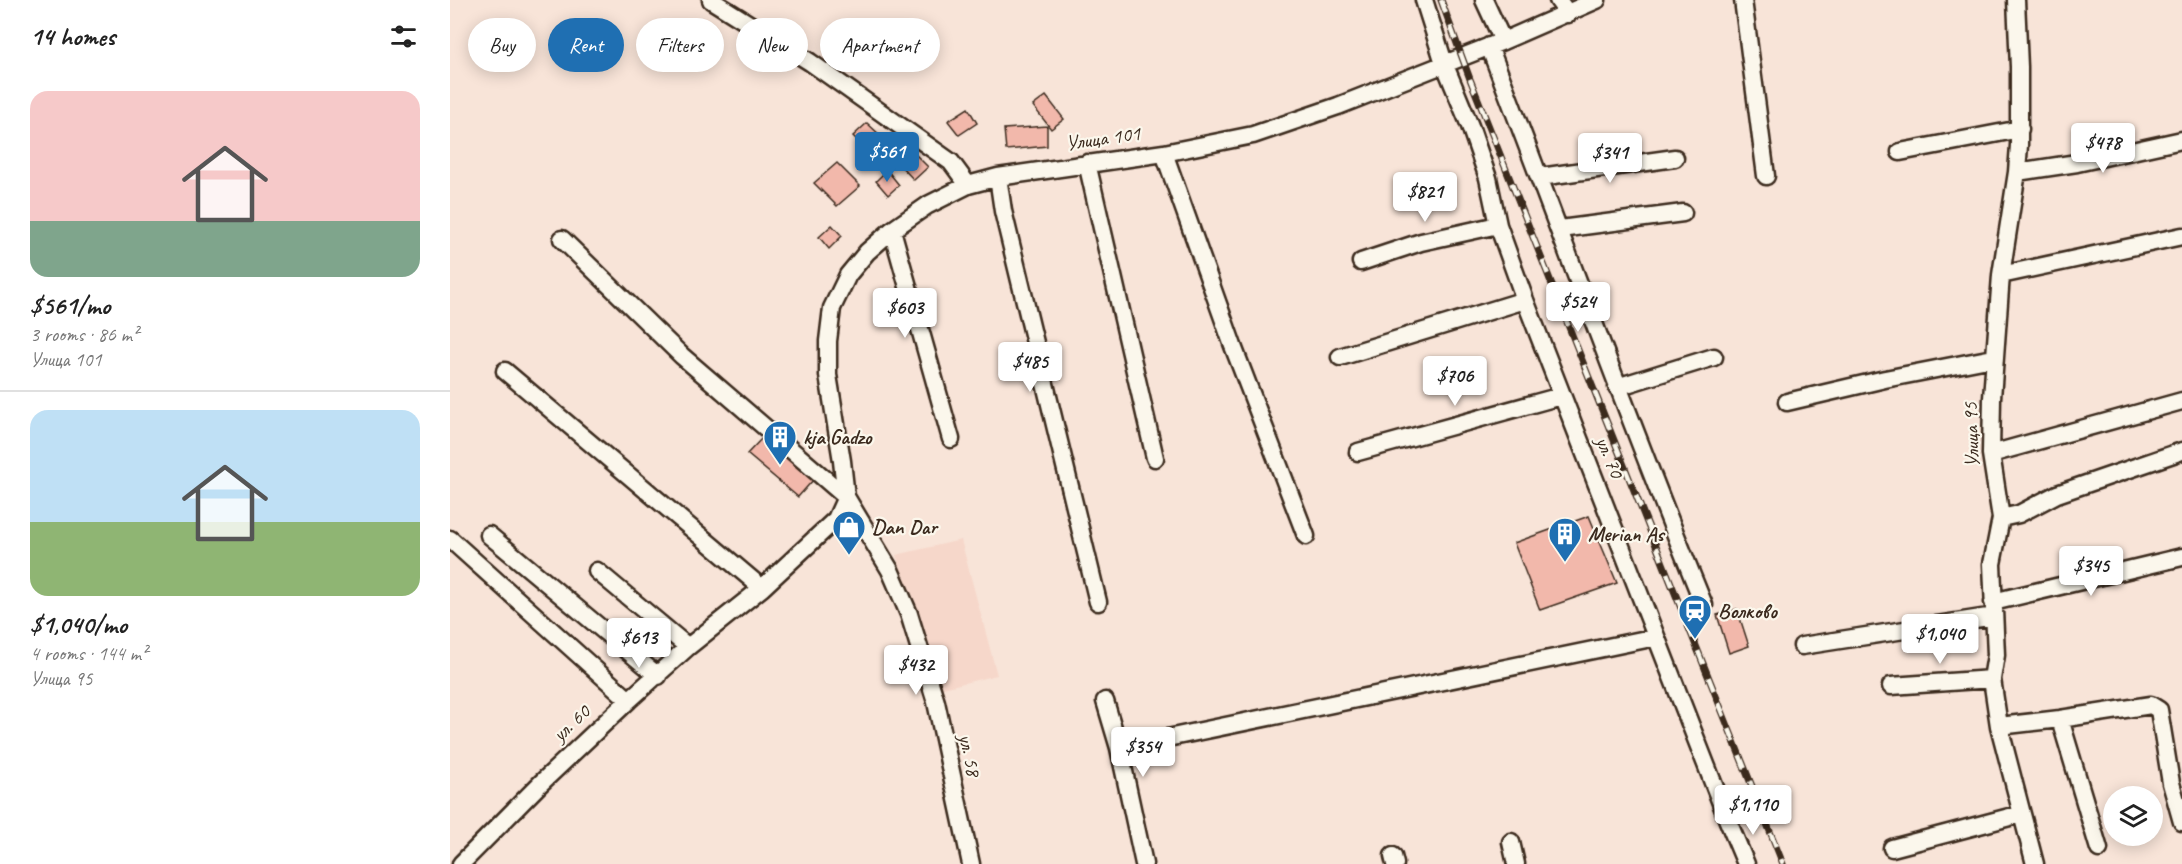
<!DOCTYPE html>
<html lang="en">
<head>
<meta charset="utf-8">
<style>
  :root { --surface:#fff; --page:#f6f6f6; --text:#222; --muted:#767676; --line:#e0e0e0; --accent:#1f6fb2 }
  body { margin:0; font-family:Caveat,sans-serif; background:var(--page); color:var(--text); height:100vh; display:flex; flex-direction:column; font-size:22px; white-space:nowrap }
  * { box-sizing:border-box; margin:0 }
  p { font-size:20px; color:var(--muted) }
  .icon { flex:none; width:33px; height:33px; fill:none; stroke:currentColor; stroke-width:2; stroke-linecap:round; stroke-linejoin:round }
  .map { position:relative; flex:1; overflow:hidden }
  .sheet { display:flex; flex-direction:column; background:var(--surface); width:450px }
  .sheet>* { flex:none }
  .top-card { position:absolute; left:18px; top:18px; width:570px; height:54px; display:flex; gap:12px }
  .controls { position:absolute; left:1653px; top:786px; display:grid; gap:12px }
  .controls a { display:grid; place-items:center; width:60px; height:60px; border-radius:50%; background:var(--surface); box-shadow:0 3px 15px #0003; font-size:30px }
  .price { position:absolute; translate:-50% -51px; padding:0 14px; border-radius:6px; background:#fff; color:#222; font-size:20px; line-height:39px; filter:drop-shadow(0 2px 3px #0008) }
  .price::after { content:''; position:absolute; left:50%; top:36px; width:18px; height:14px; margin-left:-9px; background:inherit; clip-path:polygon(0 0,100% 0,50% 100%) }
  .price.active { background:var(--accent); color:#fff }
  ul { padding:0; list-style:none }
  li { display:grid; align-content:center; gap:12px; height:318px; padding:0 30px }
  li+li { border-top:2px solid var(--line) }
  li span { display:grid; place-items:center; height:186px; border-radius:18px; color:#555 }
  li>.icon { margin-inline-start:auto }
  span .icon { width:108px; height:108px; fill:#fffc; stroke-width:1 }
  li b { font-size:26px }
  h2 { display:flex; justify-content:space-between; align-items:center; height:72px; padding:0 30px; font-size:26px }
  .pill { padding:0 21px; border-radius:27px; background:var(--surface); box-shadow:0 3px 15px #0003; font-size:21px; line-height:54px }
  .pill.active { background:var(--accent); color:#fff }
  main { display:flex; flex:1; min-height:0 }
  .map>svg:first-child { display:block }
  .built { fill:#f6d7ca }
  .building { fill:#f2b8ab; stroke:#3b2a1e; stroke-width:1.5 }
  .lines { fill:none; stroke-linecap:round; stroke-linejoin:round }
  .street-casing { stroke:#3b2a1e; stroke-width:21 }
  .street { stroke:#fbf7ec; stroke-width:16 }
  .rail-casing { stroke:#3b2a1e; stroke-width:7 }
  .rail { stroke:#fbf7ec; stroke-width:4.5; stroke-dasharray:14; stroke-linecap:butt }
  .labels { text-anchor:middle; stroke-width:4.5; stroke-linejoin:round; paint-order:stroke }
  .street-label { font-size:21px; fill:#3b2a1e; stroke:#fbf7ec }
  .poi-label { font-size:21px; font-weight:bold; fill:#3b2a1e; stroke:#fbf7ec; text-anchor:start }
</style>
</head>
<body>
<main>
<section class="sheet">
<h2>14 homes<svg class="icon" aria-label="filters" viewBox="0 0 24 24"><path d="M4 7h16M4 17h16"/><circle cx="9" cy="7" r="2"/><circle cx="15" cy="17" r="2"/></svg></h2>
<ul>
<li><span style="background:linear-gradient(#f6c9c9 70%,#7fa58c 0)"><svg class="icon" aria-label="home" viewBox="0 0 24 24"><path d="M3 11l9-7 9 7M6 9v11h12V9"/></svg></span><div><b>$561/mo</b><p>3 rooms · 86 m²</p><p>Улица 101</p></div></li>
<li><span style="background:linear-gradient(#bfe0f5 60%,#8fb573 0)"><svg class="icon" aria-label="home" viewBox="0 0 24 24"><path d="M3 11l9-7 9 7M6 9v11h12V9"/></svg></span><div><b>$1,040/mo</b><p>4 rooms · 144 m²</p><p>Улица 95</p></div></li>
</ul>
</section>
<div class="map">
<svg width="1732" height="864" viewBox="0 0 1732 864">
  <rect width="100%" height="100%" fill="#f8e4d8"/>
  <filter id="ink" filterUnits="userSpaceOnUse"><feTurbulence type="fractalNoise" baseFrequency=".0167" numOctaves="2"/><feDisplacementMap in="SourceGraphic" scale="12" xChannelSelector="R" yChannelSelector="G"/><feConvolveMatrix kernelMatrix="1 2 1 2 8 2 1 2 1" color-interpolation-filters="sRGB"/></filter>
  <g filter="url(#ink)">
    <path class="built" d="M511,540l36,135 -58,14 -43,-134z"/>
    <path class="building" d="M596,96l18,23 -13,10 -18,-23z
      M518,108l9,15 -18,12 -11,-14z
      M417,123l14,13 -14,14 -14,-14z
      M597,126v20l-41,4 -2,-21z
      M461,150l17,17 -14,13 -16,-17z
      M387,163l23,23 -23,20 -23,-23z
      M437,170l12,15 -11,10 -12,-14z
      M382,225l10,11 -13,13 -10,-12z
      M313,437l51,42 -16,18 -51,-43z
      M1139,516l28,67 -77,27 -26,-67z
      M1287,609l12,37 -20,7 -12,-38z"/>
    <g class="lines">
      <g class="street-casing">
        <path id="street" d="M261,0l99,62 141,100 17,23
          M974,0l20,63 26,63 18,52 10,47 27,75 203,521 18,43
          M1034,0l19,41
          M1108,0l10,14
          M1293,0l23,176
          M1566,0l3,67v78l-2,27 -16,103 -9,123 -1,56 10,64 -9,46 4,91 -4,24 7,47 36,138
          M1039,46c72,186 139,374 215,559
          M1450,152l120,-23
          M714,153l69,193 73,190
          M637,163l68,295
          M1567,172l60,-9 105,-23
          M548,177l5,34 95,391
          M1090,177l135,-19
          M1110,229l123,-16
          M442,230l59,209
          M112,239l120,117 164,141 44,73 19,44 27,88 35,162
          M911,262l60,-20 77,-17
          M1551,275l181,-39
          M890,357l185,-57
          M55,371l257,217
          M1167,387l97,-30
          M1337,402l98,-23 108,-21
          M908,452l203,-56
          M1541,454l191,-53
          M1551,518l18,-4 38,-20 125,-43
          M39,535l169,141
          M0,539l179,161
          M147,571l91,76
          M1543,602l189,-45
          M1352,646l192,-30
          M1441,686l101,-7
          M655,701l14,47 25,116
          M1610,719l39,130
          M1549,726l61,-7 91,-14 8,5 12,73 11,39
          M669,748l537,-111
          M1061,842l5,22
          M1442,848l129,-34
          M943,856l2,8
          M11,864l80,-81 88,-83 59,-53 74,-59 74,-69 10,-22 -4,-36 -14,-86v-34l4,-33 16,-33 19,-23 25,-22 36,-25 40,-20 30,-8 166,-24 89,-18 85,-29 165,-65 94,-41"/>
      </g>
      <use href="#street" class="street"/>
      <g class="rail-casing">
        <path id="rail" d="M991,0l29,79 313,785"/>
      </g>
      <use href="#rail" class="rail"/>
    </g>
  </g>
  <defs>
    <g id="building-pin" transform="scale(1.725)"><path d="M0 17L-7.5 6A9.5 9.5 0 1 1 7.5 6Z" fill="#1f6fb2" stroke="#fbf7ec"/><path d="M-4-6H4V6H1V3H-1V6H-4ZM-2.5-4.3h1.7v1.8h-1.7ZM.8-4.3h1.7v1.8H.8ZM-2.5-1h1.7V.8h-1.7ZM.8-1h1.7V.8H.8Z" fill="#fff"/></g>
    <g id="shop-pin" transform="scale(1.725)"><path d="M0 17L-7.5 6A9.5 9.5 0 1 1 7.5 6Z" fill="#1f6fb2" stroke="#fbf7ec"/><path d="M-5-2.5h2.3a2.7 3.5 0 0 1 5.4 0H5L5.5 6h-11ZM-1.5-2.5h3a1.5 2.3 0 0 0-3 0Z" fill="#fff"/></g>
    <g id="station-pin" transform="scale(1.725)"><path d="M0 17L-7.5 6A9.5 9.5 0 1 1 7.5 6Z" fill="#1f6fb2" stroke="#fbf7ec"/><path d="M-3-6H3Q5-6 5-4V2Q5 4 3 4L4.5 6H3L1.5 4h-3L-3 6H-4.5L-3 4Q-5 4-5 2V-4Q-5-6-3-6ZM-3.5-4v3h7v-3ZM-3.5 1v1.5H-2V1ZM2 1v1.5H3.5V1Z" fill="#fff"/></g>
  </defs>
  <g fill-rule="evenodd">
    <use href="#building-pin" x="330" y="437"/>
    <use href="#shop-pin" x="399" y="527"/>
    <use href="#building-pin" x="1115" y="534"/>
    <use href="#station-pin" x="1245" y="611"/>
  </g>
  <g class="labels">
    <g class="street-label">
      <text transform="translate(653 138) rotate(-8)" y="7">Улица 101</text>
      <text transform="translate(1521 435) rotate(-92)" y="7">Улица 95</text>
      <text transform="translate(1160 457) rotate(68)" y="7">ул. 70</text>
      <text transform="translate(121 723) rotate(-43)" y="7">ул. 60</text>
      <text transform="translate(520 755) rotate(78)" y="7">ул. 58</text>
    </g>
    <g class="poi-label">
      <text x="353" y="444">kja Gadzo</text>
      <text x="422" y="534">Dan Dar</text>
      <text x="1138" y="541">Merian As</text>
      <text x="1268" y="618">Волково</text>
    </g>
  </g>
</svg>
<div class="controls">
<a><svg class="icon" aria-label="layers" viewBox="0 0 24 24"><path d="M12 4l9 5-9 5-9-5zM3 14l9 5 9-5"/></svg></a>
</div>
<b class="price" style="left:1653px;top:174px">$478</b>
<b class="price active" style="left:437px;top:183px">$561</b>
<b class="price" style="left:1160px;top:184px">$341</b>
<b class="price" style="left:975px;top:223px">$821</b>
<b class="price" style="left:1128px;top:333px">$524</b>
<b class="price" style="left:455px;top:339px">$603</b>
<b class="price" style="left:580px;top:393px">$485</b>
<b class="price" style="left:1005px;top:407px">$706</b>
<b class="price" style="left:1641px;top:597px">$345</b>
<b class="price" style="left:1490px;top:665px">$1,040</b>
<b class="price" style="left:189px;top:669px">$613</b>
<b class="price" style="left:466px;top:696px">$432</b>
<b class="price" style="left:693px;top:778px">$354</b>
<b class="price" style="left:1303px;top:836px">$1,110</b>
<div class="top-card">
<a class="pill">Buy</a>
<a class="pill active">Rent</a>
<a class="pill">Filters</a>
<a class="pill">New</a>
<a class="pill">Apartment</a>
</div>
</div>
</main>
</body>
</html>
